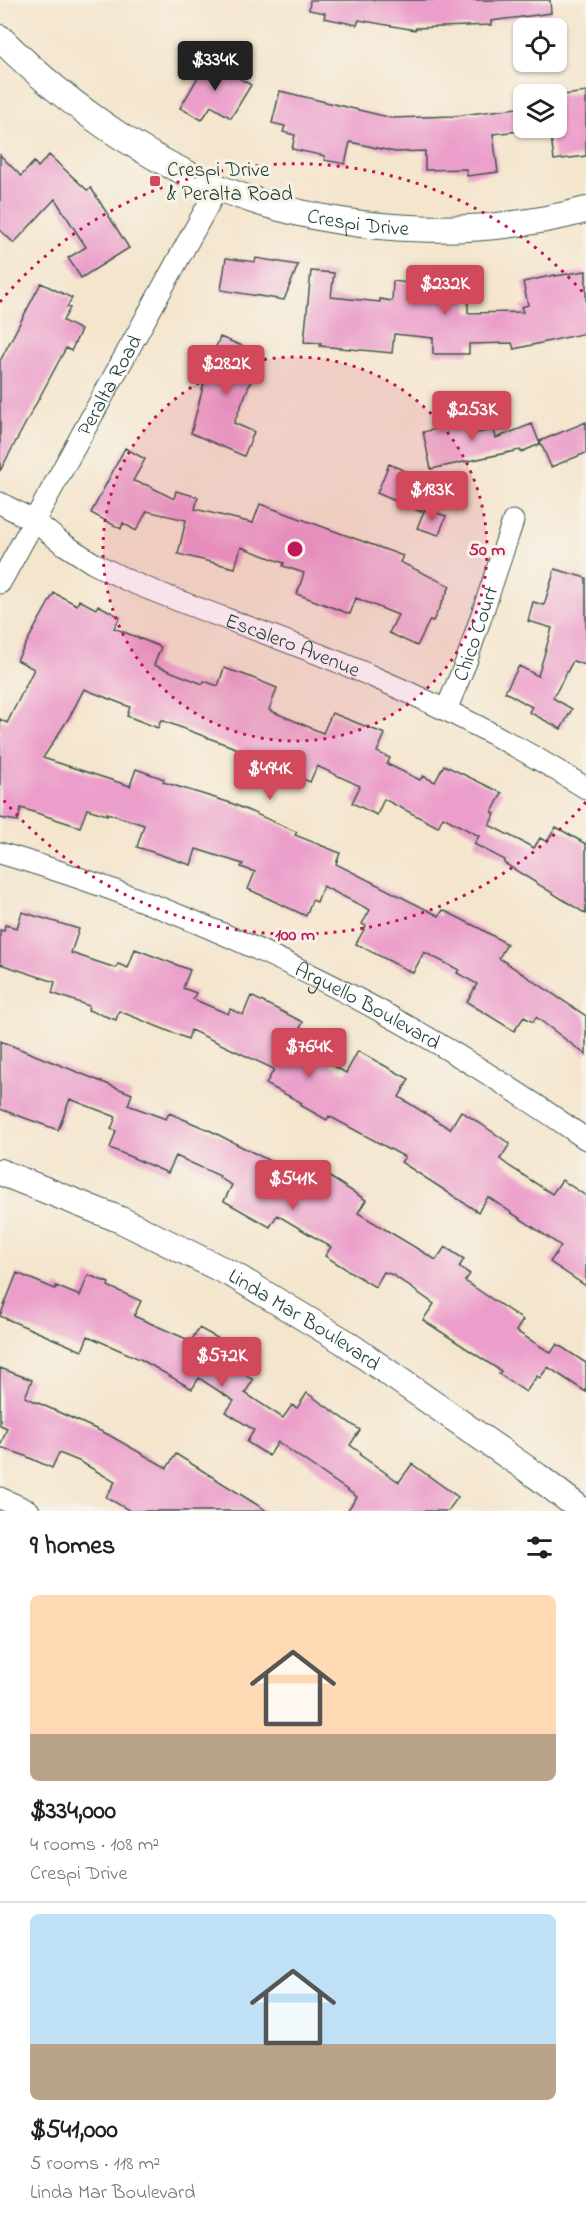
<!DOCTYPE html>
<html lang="en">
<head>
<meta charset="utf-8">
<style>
  :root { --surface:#fff; --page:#f6f6f6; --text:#202124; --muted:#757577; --line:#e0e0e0; --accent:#d1495b }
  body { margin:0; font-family:"Indie Flower",sans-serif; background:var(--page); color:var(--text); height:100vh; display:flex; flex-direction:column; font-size:22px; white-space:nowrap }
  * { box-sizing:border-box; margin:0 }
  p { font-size:20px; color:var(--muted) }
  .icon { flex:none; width:33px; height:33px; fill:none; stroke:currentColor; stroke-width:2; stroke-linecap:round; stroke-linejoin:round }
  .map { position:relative; height:1511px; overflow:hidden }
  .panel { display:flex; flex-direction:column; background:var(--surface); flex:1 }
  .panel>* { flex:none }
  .buttons { position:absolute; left:513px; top:18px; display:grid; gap:12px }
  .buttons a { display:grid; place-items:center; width:54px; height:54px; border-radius:9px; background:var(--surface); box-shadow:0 2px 4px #0004; font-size:30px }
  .price { position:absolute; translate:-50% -51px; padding:0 14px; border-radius:6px; background:var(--accent); color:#fff; font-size:20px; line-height:39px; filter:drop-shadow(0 2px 3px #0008) }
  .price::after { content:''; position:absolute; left:50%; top:36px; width:18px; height:14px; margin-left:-9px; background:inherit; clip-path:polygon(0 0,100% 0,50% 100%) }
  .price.current { background:#222; color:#fff }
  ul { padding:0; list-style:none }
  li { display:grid; align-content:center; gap:12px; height:318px; padding:0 30px }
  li+li { border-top:2px solid var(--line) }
  li span { display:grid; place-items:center; height:186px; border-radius:9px; color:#555 }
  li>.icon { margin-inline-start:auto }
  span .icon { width:108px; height:108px; fill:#fffc; stroke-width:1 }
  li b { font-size:26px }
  h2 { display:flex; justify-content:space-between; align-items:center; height:72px; padding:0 30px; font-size:26px }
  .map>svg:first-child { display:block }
  .building { fill:#eb9eca }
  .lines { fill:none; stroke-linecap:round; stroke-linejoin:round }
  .minor-casing { stroke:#3f564b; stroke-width:23 }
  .tertiary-casing { stroke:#3f564b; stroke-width:28 }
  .minor { stroke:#fff; stroke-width:21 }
  .tertiary { stroke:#fff; stroke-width:26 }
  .ring { fill:none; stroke:#c2185b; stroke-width:3; stroke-dasharray:3 6 }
  .poi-dot { fill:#d1495b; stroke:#f7f3e8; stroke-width:2 }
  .labels { text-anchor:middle; stroke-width:6; stroke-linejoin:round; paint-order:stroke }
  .poi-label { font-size:21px; fill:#1f3d34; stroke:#f7f3e8; text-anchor:start }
  .street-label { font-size:21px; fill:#1f3d34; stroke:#f7f3e8 }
  .centre { fill:#c2185b; stroke:#f7f3e8; stroke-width:3 }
  .ring-label { font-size:18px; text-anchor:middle; font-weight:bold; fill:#c2185b; stroke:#f7f3e8; stroke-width:6; stroke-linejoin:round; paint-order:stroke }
</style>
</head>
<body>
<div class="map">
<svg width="586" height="1511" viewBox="0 0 586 1511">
  <rect width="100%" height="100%" fill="#f7f3e8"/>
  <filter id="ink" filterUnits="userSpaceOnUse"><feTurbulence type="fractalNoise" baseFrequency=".0167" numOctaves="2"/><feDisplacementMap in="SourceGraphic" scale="12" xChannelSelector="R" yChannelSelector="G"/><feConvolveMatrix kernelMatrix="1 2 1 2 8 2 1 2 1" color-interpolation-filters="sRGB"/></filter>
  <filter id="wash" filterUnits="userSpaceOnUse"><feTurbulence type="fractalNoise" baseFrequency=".008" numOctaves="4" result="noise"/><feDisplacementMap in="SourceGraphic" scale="24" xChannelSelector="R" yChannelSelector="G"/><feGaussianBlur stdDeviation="1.35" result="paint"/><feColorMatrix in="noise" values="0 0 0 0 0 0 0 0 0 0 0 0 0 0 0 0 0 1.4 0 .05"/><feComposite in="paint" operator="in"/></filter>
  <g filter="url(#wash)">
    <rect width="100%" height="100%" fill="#f4e5cd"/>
    <g id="blocks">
      <path class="building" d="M310,0h240l1,13 -60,8v4l-75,3 -1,2 -56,-10 -2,5 -33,-7 1,-5 -16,-3z
        M208,60l43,25 -20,33 -20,-12 -9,14 -22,-12z
        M280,91l112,27 62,-2 63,-8 3,23 -27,3 5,38 -31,4 -1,-7 -41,1v-19l-30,1 -45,-10 -5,22 -21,-4 1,-4 -33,-7 3,-14 -12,-3 2,-6 -13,-3z
        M586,92v64l-32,4 -4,-32h6v-32z
        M0,155l21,21 13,-14 4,5 11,-12 38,35 4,-2 38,60 -48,30 -13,-20 18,-11 -31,-48 -41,44 -14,-13z
        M226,258l29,4 1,-4 42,7 -14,35 -63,-10z
        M311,271l23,2 -3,24 49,5v-3l12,2 1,-20 24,3 -1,2h52v27l55,-1 -2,-5 7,-2 -5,-23 32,-7v1l31,-5v62l-72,16 -2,-6 -43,1v10h-36v-16l-39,-4 -2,19 -72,-7 1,-3 -17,-1z
        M41,283l31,15 -5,9 3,1 -7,13 18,9 -10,21 -5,-3 -66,123v-110z
        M220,337l42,17 -28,69 20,9 -10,24 -53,-23 20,-77 1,1z
        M458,411l3,13 9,-2 3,12 21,-4 2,8 36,-14 8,20 -19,8 -1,-2 -89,19 -8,-37 18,-4 -3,-13z
        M586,422v31l-35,14 -11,-26z
        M125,448l20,11 -12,22 14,4 27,14 2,-8 22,6 -3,12 58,14 7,-19 143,52 -3,6 50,24 -17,35 -3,-1 -13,26 -28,-13 9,-18 -42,-17 -6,16 -53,-20 7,-21 -21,-7 1,-3 -43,-16 -6,21 -57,-14 8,-34 -39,-9 -11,20 -13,-8 -2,6 -30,-16z
        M389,464l44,19 -12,29 -44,-19z
        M425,509l21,7 -7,19 -22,-7z
        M555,569l31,9v87l-13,-4 -20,37 19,11 -11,20 -32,-17 3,-5 -27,-15 14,-26 19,10 14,-48 -24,-7 5,-19 11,3z
        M54,593l23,12 2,-5 17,9 2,-4 22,12 -6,11 47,19 -7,18 49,19 1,-3 14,5 6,-18 21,7 32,13 -8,22 54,23 9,-20 53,21 -8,18 13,6 -3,6 33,16 3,-4 12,6 9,-17 58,28 -10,19 3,2 -6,11 45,23 6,-10 7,4 9,-15 30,17v70l-82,-51 1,-3 -31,-16 5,-8 -36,-19 -5,10 -54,-28 -7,16 -25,-12 8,-17 -43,-20 -7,16 -65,-27 1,-3 -85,-32 -3,8 -31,-12 3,-9 -46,-18 -14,27 -27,42 87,28 6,-17 28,10 -1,3 68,21 66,29 -2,3 45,18 -4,11 103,52 4,-6 38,19 26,15 -8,14 87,58v39l-50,-38 -3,5 -9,-5 -10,14 -47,-29 10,-18 -20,-11 2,-3 -35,-18 -11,21 -57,-29 10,-18 -4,-2 8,-14 -47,-24 -6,16 -5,-2 -6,16 -58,-27 7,-17 -14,-5 2,-3 -47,-15 -5,16 -54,-18 7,-22 -37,-12v2l-20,-6 -7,18 -59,-19 -3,13 -18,-3v-99l7,4 27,-54 -17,-9z
        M22,912l57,17 -8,24 45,15 2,-4 10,4 7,-19 55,21 -7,18 13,5 -3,6 35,15 2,-5 13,6 8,-19 52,26 -10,21 53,30 12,-22 51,28 -10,18 51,32 11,-18 20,13 29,20 -10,15 9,7 43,28 10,-14 24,16v90l-36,-24 11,-16 -73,-49 -10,15 -77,-50 4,-5 -76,-41 -2,4 -27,-15 2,-2 -36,-19 8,-15 -83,-39 -3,9 -69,-28 -3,9 -28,-10 1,-4 -37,-13 3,-11 -55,-18v-34l4,1 1,-6 12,3z
        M0,1041l132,53 -4,11 38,14 3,-6 42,18 86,44 7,-13 29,17 33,21 -8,13 78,47 9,-13 19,12 -5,8 11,7 -5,7 58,39 -7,11 35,22 6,-9 29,19v29l-38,-25 -8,11 -3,-2 -11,16 -27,-18 2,-3 -78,-51 11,-16 -41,-29 -9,-3 -9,15 -50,-31 6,-9 -54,-32 -7,12 -46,-26 8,-16 -13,-7 1,-2 -44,-20 -8,17 -58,-25 6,-17 -5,-2 5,-12 -46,-18 -12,31 -58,-21z
        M17,1273l38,16 1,-3 24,10 8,-21 21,8 -1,3 33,15 -7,15 57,25 8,-13 33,18 1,-1 24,16 -10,15 6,4 -8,13 38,25 9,-13 5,3 10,-15 53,37 -10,15 11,8 -1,2 39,27 13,-18 46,33 -10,14h-101l10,-14 -79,-55 -9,14 -22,-14 7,-12 -28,-18 8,-11 -35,-23 -7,11 -50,-29 -54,-24 -6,15 -82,-35z
        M0,1368l32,12 -7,17 82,37 60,34 9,-14 91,57h-137l-24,-14 9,-15 -34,-20 -22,-9 -7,15 -29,-13 -23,-8 7,-19 -7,-3z"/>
    </g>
  </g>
  <g filter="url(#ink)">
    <use href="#blocks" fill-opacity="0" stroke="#3f564b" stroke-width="1.5"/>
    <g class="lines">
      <g class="minor-casing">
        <g id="minor">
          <path id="s1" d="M0,503l34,18 28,22 31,20 36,18c82,34 166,61 247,97 72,31 143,68 210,110"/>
          <path id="s2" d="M0,583l218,-396"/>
          <path id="s3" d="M446,710l20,-48 47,-141"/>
          <path id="s4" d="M0,853c213,62 405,159 586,286"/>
          <path d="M0,1498l29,13"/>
        </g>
      </g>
      <g class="tertiary-casing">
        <g id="tertiary">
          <path id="s5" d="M0,38c71,71 161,134 259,164 104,32 221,36 327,8"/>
          <path id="s6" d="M0,1172l121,48 114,56 108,65 194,135 46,35"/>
        </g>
      </g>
      <use href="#minor" class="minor"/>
      <use href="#tertiary" class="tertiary"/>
    </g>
  </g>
  <circle cx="295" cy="549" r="192" fill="#c2185b" fill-opacity=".12"/>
  <g class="ring">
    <circle cx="295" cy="549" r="192"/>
    <path d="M586 802A385 385 0 0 1 0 796M0 302A385 385 0 0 1 586 296"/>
  </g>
  <rect class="poi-dot" x="149" y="175" width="12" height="12" rx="3"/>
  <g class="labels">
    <g class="poi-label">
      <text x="167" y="176">Crespi Drive<tspan x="167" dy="24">&amp; Peralta Road</tspan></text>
    </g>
    <g class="street-label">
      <text dy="7" stroke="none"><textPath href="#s5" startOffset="411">Crespi Drive</textPath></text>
      <text dy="7" stroke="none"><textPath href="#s2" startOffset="226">Peralta Road</textPath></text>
      <text dy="7" stroke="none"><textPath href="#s3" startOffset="82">Chico Court</textPath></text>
      <text dy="7" stroke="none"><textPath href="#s1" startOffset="327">Escalero Avenue</textPath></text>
      <text dy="7" stroke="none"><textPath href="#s4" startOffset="399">Arguello Boulevard</textPath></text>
      <text dy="7" stroke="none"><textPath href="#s6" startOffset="339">Linda Mar Boulevard</textPath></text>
    </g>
  </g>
  <circle cx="295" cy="549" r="9" class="centre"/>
  <g class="ring-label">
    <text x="487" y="555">50 m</text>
    <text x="295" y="940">100 m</text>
  </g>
</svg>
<div class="buttons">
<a><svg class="icon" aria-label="locate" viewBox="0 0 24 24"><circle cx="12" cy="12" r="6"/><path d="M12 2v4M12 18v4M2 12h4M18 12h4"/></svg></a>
<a><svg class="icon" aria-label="layers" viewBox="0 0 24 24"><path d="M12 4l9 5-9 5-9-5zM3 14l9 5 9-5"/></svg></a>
</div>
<b class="price current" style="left:215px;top:92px">$334K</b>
<b class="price" style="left:445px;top:316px">$232K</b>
<b class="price" style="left:226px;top:396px">$282K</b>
<b class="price" style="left:472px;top:442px">$253K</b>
<b class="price" style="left:432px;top:522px">$183K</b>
<b class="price" style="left:270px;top:801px">$494K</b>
<b class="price" style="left:309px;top:1079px">$764K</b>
<b class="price" style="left:293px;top:1211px">$541K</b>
<b class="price" style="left:222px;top:1388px">$572K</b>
</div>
<section class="panel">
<h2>9 homes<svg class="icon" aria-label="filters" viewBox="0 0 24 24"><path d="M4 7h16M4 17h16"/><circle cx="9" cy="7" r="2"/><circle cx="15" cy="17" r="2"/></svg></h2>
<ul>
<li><span style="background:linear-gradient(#ffd9b3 75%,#b9a48a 0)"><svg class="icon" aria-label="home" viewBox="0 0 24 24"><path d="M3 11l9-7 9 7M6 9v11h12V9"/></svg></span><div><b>$334,000</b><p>4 rooms · 108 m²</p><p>Crespi Drive</p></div></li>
<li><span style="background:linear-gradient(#bfe0f5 70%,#b9a48a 0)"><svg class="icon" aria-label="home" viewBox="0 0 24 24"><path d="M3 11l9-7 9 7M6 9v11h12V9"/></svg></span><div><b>$541,000</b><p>5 rooms · 118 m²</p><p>Linda Mar Boulevard</p></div></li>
</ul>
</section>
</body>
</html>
